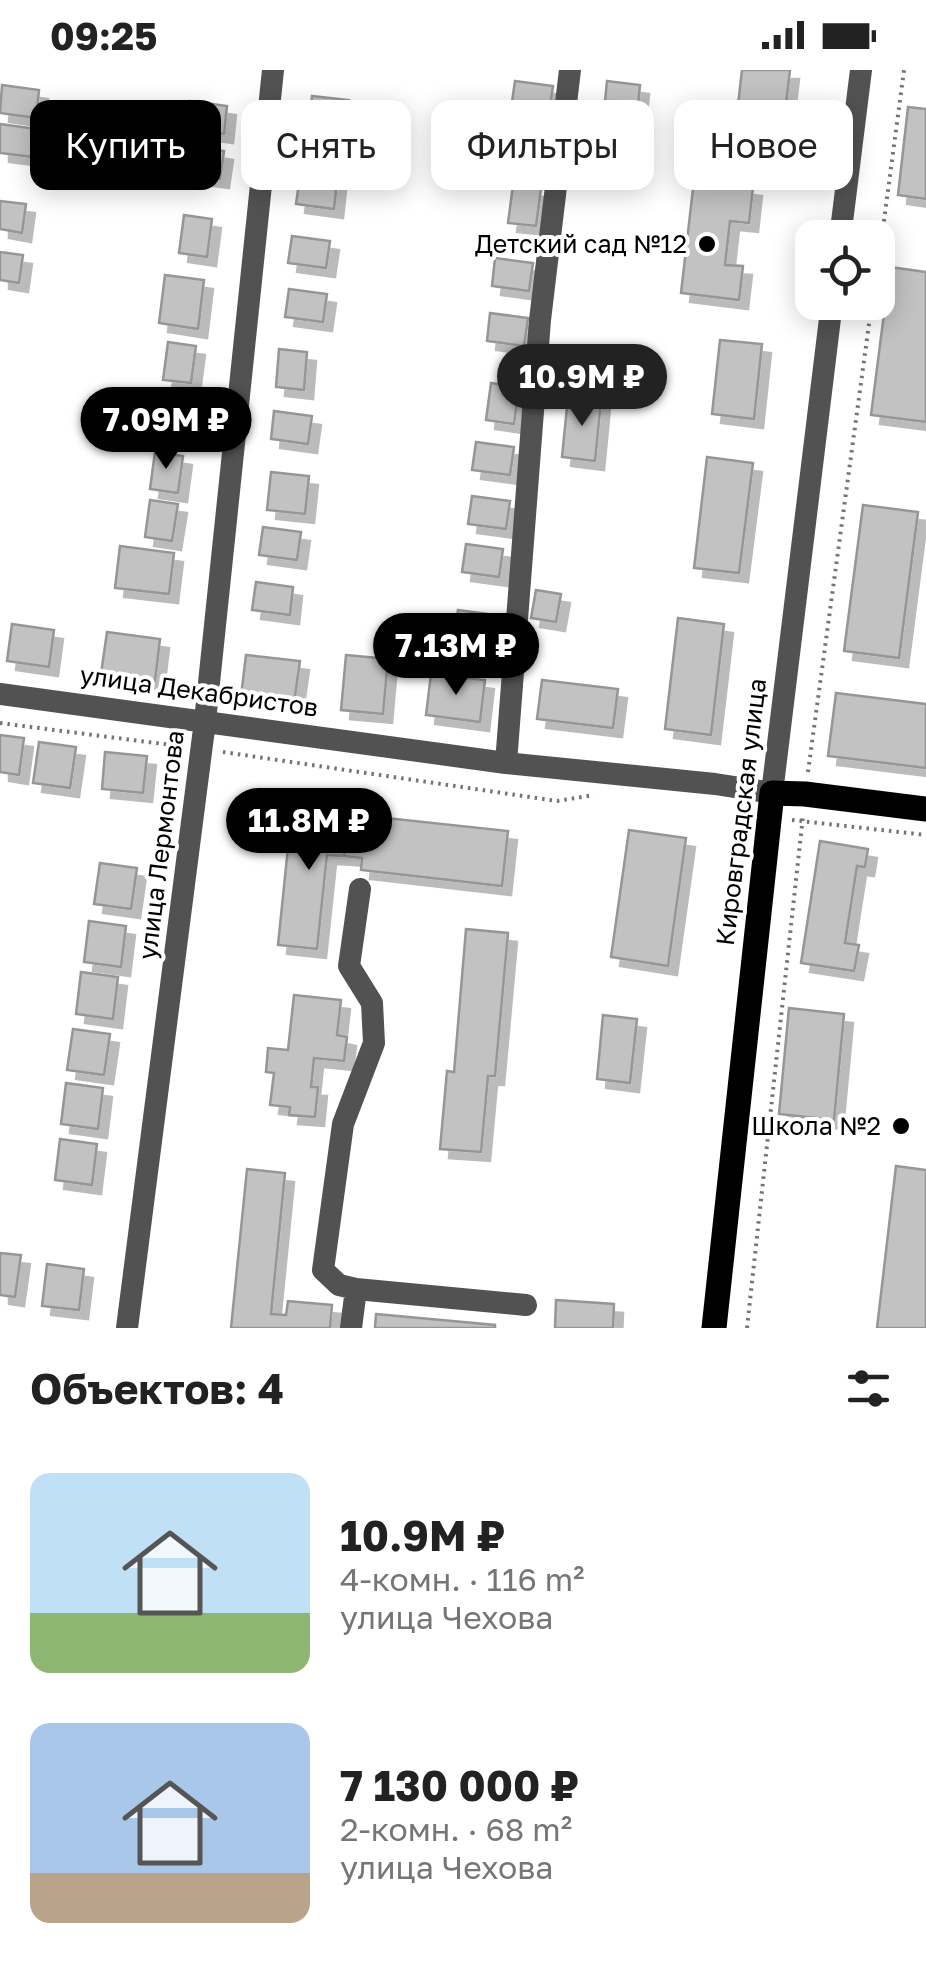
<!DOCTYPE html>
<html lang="ru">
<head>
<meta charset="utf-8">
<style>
  :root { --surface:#fff; --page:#f6f6f6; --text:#222; --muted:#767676; --accent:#000 }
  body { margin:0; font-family:"Golos Text",sans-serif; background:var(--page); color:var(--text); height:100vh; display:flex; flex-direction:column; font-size:38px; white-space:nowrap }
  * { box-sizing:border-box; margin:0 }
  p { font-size:32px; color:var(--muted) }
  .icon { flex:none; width:55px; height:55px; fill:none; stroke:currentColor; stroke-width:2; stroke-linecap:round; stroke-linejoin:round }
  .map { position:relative; height:1258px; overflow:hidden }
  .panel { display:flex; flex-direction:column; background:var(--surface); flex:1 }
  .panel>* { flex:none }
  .hud { position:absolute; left:30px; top:30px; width:868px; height:90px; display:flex; gap:20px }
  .fabs { position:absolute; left:795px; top:150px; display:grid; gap:20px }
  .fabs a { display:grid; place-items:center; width:100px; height:100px; border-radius:20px; background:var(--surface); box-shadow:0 5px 25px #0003; font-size:50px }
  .price { position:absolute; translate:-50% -85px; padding:0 22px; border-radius:35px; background:var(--accent); color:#fff; font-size:32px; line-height:65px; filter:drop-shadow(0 2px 5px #0008) }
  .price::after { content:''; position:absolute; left:50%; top:60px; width:30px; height:22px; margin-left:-15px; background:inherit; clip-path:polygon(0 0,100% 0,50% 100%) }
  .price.on { background:#222; color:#fff }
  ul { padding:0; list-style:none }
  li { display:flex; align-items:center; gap:30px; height:250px; padding:0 30px }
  li span { display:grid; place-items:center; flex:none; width:280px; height:200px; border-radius:20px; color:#555 }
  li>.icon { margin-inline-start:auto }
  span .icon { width:120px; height:120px; fill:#fffc; stroke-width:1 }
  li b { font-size:42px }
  h2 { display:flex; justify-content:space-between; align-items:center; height:120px; padding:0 30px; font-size:42px }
  .tag { padding:0 35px; border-radius:20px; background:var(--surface); box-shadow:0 5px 25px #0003; font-size:35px; line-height:90px }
  .tag.on { background:var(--accent); color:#fff }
  .status { display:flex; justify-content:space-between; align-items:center; height:70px; padding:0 50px; background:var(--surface); direction:ltr }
  .status svg { height:28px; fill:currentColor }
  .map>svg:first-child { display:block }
  .building { fill:#c2c2c2; stroke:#969696; stroke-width:2.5; filter:url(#shadow) }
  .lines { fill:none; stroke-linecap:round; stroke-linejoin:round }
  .path { stroke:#747474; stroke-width:4; stroke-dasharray:2.5 5; stroke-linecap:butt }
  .minor { stroke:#525252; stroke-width:22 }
  .major { stroke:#000; stroke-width:25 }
  .poi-dot { fill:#000; stroke:#fff; stroke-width:4 }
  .labels { text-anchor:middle; stroke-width:8; stroke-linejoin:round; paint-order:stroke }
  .poi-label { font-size:25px; fill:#000; stroke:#fff; text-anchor:end }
  .street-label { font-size:25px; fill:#000; stroke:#fff }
</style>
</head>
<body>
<div class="status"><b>09:25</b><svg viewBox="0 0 49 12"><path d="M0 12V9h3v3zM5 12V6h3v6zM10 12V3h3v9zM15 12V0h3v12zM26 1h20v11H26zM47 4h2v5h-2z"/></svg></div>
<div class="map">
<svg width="926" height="1258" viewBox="0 0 926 1258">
  <defs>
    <filter id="shadow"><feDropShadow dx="9" dy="9" stdDeviation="0" flood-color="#0004"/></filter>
  </defs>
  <rect width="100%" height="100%" fill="#fff"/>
  <path class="building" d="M742,0h48l-11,92 -47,-5z
    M515,11l38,5 -4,28 -38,-5z
    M607,11l33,4 -6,60 -33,-3z
    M2,15l37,5 -3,28 -36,-5z
    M312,26l37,4 -6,50 -36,-5z
    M190,31l37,5 -3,28 -38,-5z
    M908,37l18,2v90l-28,-4z
    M0,54l37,5 -4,28 -33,-4z
    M513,58l38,6 -4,28 -38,-6z
    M187,75l37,6 -4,28 -37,-5z
    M300,106l37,5 -3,28 -38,-5z
    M694,110l59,7 -4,36 -19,-2 -5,44 18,1 -4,34 -58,-7z
    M513,115l28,4 -5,37 -28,-3z
    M0,131l26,3 -4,29 -22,-4z
    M184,145l28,4 -5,38 -28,-4z
    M292,166l38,5 -4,27 -38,-5z
    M0,182l23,3 -4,28 -19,-3z
    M495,188l38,5 -4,28 -37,-5z
    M890,197l36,5v150l-55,-7z
    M165,205l39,5 -6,49 -39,-6z
    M289,219l38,5 -4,28 -38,-5z
    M490,243l38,5 -4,28 -37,-5z
    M720,270l42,4 -8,75 -42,-5z
    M168,272l28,4 -5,37 -28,-3z
    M279,279l28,3 -3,38 -28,-3z
    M491,313l28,4 -5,37 -28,-4z
    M165,323l28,4 -5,37 -28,-4z
    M568,327l33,3 -6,61 -33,-4z
    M274,341l38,5 -4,28 -37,-5z
    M476,372l38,5 -4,28 -38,-5z
    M155,382l28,4 -5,37 -28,-4z
    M707,387l46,6 -14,110 -45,-5z
    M271,402l38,4 -4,38 -38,-4z
    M472,426l38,5 -4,28 -38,-5z
    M150,430l28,4 -6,37 -27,-4z
    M863,435l55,7 -19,146 -55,-7z
    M263,457l38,5 -4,28 -38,-5z
    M466,474l37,5 -4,28 -37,-5z
    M120,476l54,7 -5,41 -54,-6z
    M256,512l37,5 -3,28 -38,-5z
    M536,520l25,4 -5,28 -25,-4z
    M458,540l38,5 -4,28 -38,-5z
    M678,548l46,6 -13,111 -46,-6z
    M12,554l42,6 -5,37 -42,-6z
    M107,562l53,7 -5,42 -54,-7z
    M246,585l54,6 -6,42 -53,-7z
    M346,585l42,4 -5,55 -42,-4z
    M431,604l54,6 -5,42 -54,-7z
    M542,610l76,9 -5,39 -76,-9z
    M836,623l90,11v64l-98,-12z
    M0,665l24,3 -5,37 -19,-3z
    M39,672l37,5 -6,41 -37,-5z
    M105,682l42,4 -4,37 -41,-4z
    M292,738l57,6 -5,42 -17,-1 -10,94 -39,-4z
    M349,744l159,17 -6,55 -141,-16 1,-12 -18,-2z
    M629,760l57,8 -18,128 -57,-9z
    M820,771l48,8 -3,18 -8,-1 -12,77 14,2 -5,26 -53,-8z
    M100,793l37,5 -6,41 -37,-5z
    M89,851l37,5 -5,41 -37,-5z
    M466,859l42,4 -13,143h-7l-7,76 -41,-3 7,-78 7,1z
    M81,902l37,5 -5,42 -37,-5z
    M294,925l47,5 -4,35 10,2 -3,24 -30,-3 -3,29h7l-3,30 -26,-2 1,-8 -20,-2 4,-32 -8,-1 2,-24 20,2z
    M789,938l55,6 -10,106 -55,-6z
    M603,945l34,4 -7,64 -33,-4z
    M73,959l37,5 -6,41 -37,-5z
    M66,1013l37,5 -5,41 -37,-5z
    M60,1069l37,5 -5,41 -37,-5z
    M896,1096l30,4v158h-49z
    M247,1099l38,4 -14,141 15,1 2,-14 44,4 -2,23h-99z
    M0,1183l21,2 -6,42 -15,-2z
    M47,1194l37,5 -5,41 -37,-4z
    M556,1230l58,4 -1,24h-58z
    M376,1244l119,11v3h-120z"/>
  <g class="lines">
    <path class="path" d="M878,196l26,-196
      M0,653l179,23
      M223,682l334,49 37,-6
      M808,702l64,-470
      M792,750l134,15
      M747,1258l56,-512"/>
    <path class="minor" d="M840,168l21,-168
      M0,624l506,69 209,21 57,9 60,-491
      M506,693l34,-443 30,-250
      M360,819l-11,77 23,37 2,40 -31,81 -20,146 16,15 17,4 170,16
      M127,1258l78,-607 68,-651
      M351,1258l5,-39"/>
    <path class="major" d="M714,1258l58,-535 33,1 121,15"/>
  </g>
  <g class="poi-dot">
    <circle cx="707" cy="174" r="10"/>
    <circle cx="901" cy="1056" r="10"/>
  </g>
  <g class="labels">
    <g class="poi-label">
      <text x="687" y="183">Детский сад №12</text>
      <text x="881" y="1065">Школа №2</text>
    </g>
    <g class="street-label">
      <text transform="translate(199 621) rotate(8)" y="9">улица Декабристов</text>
      <text transform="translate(741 742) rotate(-83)" y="9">Кировградская улица</text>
      <text transform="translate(161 775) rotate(-83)" y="9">улица Лермонтова</text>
    </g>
  </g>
</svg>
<div class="fabs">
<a><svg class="icon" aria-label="locate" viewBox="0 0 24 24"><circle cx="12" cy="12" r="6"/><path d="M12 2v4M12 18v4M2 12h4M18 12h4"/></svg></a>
</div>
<b class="price on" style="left:582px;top:359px">10.9M ₽</b>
<b class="price" style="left:166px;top:402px">7.09M ₽</b>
<b class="price" style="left:456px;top:628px">7.13M ₽</b>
<b class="price" style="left:309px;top:803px">11.8M ₽</b>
<div class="hud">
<a class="tag on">Купить</a>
<a class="tag">Снять</a>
<a class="tag">Фильтры</a>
<a class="tag">Новое</a>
</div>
</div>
<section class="panel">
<h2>Объектов: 4<svg class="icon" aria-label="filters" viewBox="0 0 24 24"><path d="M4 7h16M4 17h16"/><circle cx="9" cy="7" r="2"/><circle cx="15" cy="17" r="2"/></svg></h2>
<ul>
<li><span style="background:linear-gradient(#bfe0f5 70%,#8fb573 0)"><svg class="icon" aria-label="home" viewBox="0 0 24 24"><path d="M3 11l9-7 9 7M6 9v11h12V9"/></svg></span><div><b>10.9M ₽</b><p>4-комн. · 116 m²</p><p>улица Чехова</p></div></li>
<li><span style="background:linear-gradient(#a9c7e8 75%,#b9a48a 0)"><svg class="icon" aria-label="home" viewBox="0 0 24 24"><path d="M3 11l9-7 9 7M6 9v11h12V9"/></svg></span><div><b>7 130 000 ₽</b><p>2-комн. · 68 m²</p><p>улица Чехова</p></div></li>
</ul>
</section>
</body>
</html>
